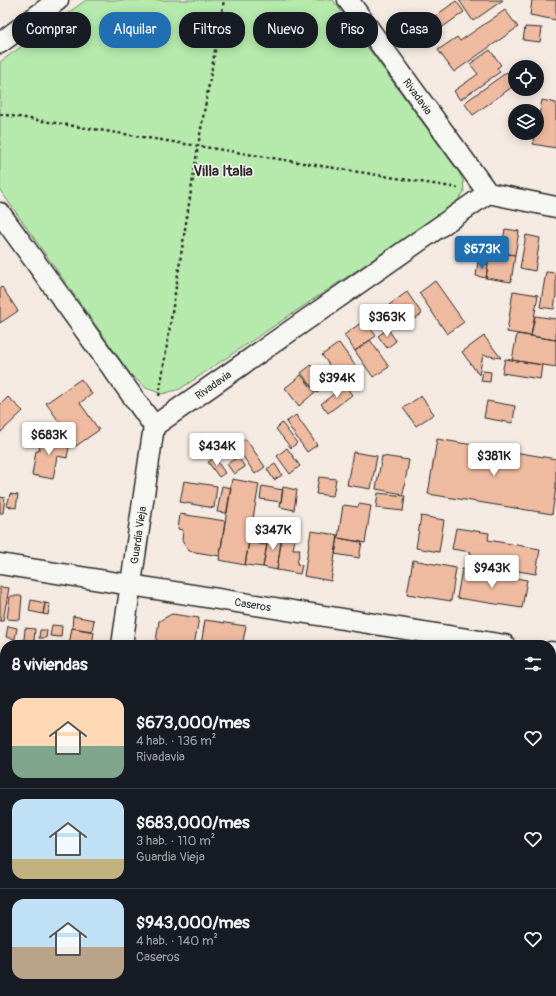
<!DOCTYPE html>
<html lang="es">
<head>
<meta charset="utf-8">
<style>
  :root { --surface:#171b24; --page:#20242c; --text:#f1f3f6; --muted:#9ea1a6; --line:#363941; --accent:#1f6fb2 }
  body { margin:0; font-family:Pangolin,sans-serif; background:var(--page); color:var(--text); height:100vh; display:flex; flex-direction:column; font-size:15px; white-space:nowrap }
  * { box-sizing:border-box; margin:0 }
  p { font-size:13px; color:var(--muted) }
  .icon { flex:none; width:22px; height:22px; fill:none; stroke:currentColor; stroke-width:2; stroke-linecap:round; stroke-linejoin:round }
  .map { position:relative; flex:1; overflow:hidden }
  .sheet { position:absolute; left:0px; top:640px; width:556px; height:356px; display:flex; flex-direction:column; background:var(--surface); border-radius:16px 16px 0 0; box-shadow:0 2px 10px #0003 }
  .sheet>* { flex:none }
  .guide { position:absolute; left:12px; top:12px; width:532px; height:36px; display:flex; gap:8px }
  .controls { position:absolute; left:508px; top:60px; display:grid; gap:8px }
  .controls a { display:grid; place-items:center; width:36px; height:36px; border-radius:50%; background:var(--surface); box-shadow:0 2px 10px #0003; font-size:20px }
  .price { position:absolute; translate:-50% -34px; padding:0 9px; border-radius:4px; background:#fff; color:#222; font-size:13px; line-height:26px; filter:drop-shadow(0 1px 2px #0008) }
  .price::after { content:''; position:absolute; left:50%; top:24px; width:12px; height:9px; margin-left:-6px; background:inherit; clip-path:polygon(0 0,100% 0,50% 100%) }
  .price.selected { background:var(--accent); color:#fff }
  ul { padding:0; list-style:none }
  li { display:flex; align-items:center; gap:12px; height:100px; padding:0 12px }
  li+li { border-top:1px solid var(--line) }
  li span { display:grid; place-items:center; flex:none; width:112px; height:80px; border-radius:12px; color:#555 }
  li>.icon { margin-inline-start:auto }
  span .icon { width:48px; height:48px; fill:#fffc; stroke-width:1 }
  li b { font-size:17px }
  h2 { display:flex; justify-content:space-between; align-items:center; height:48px; padding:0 12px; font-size:17px }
  .chip { padding:0 14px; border-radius:16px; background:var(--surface); box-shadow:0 2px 10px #0003; font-size:14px; line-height:36px }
  .chip.selected { background:var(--accent); color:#fff }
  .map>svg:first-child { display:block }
  .green { fill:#b5eaac; stroke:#708a6c }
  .building { fill:#eebaa0; stroke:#2b2b2b }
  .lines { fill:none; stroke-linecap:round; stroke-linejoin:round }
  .street-casing { stroke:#2b2b2b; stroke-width:23 }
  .path { stroke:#2b2b2b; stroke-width:2.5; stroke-dasharray:3 3; stroke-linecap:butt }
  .street { stroke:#f6f6f2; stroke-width:20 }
  .labels { text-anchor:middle; stroke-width:3; stroke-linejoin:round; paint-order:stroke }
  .street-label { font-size:11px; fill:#2b2b2b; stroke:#f6f6f2 }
  .district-label { font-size:15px; font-weight:bold; fill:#2b2b2b; stroke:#f6f6f2 }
</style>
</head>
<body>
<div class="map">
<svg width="556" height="996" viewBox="0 0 556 996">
  <rect width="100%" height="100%" fill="#f4eae2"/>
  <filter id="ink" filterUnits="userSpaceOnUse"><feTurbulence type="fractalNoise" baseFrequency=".025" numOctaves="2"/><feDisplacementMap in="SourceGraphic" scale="8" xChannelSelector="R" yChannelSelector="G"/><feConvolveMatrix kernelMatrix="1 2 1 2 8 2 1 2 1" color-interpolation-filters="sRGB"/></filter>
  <g filter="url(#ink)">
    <path class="green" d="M86,0h247l125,171 5,9 1,12 -10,13 -274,184 -18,5 -16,-6 -15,-13 -131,-185v-128z"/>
    <path class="building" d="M459,0h44l-30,21z
      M532,0h24v20l-26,-5z
      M456,1l8,11 -44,31 -7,-11z
      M505,10l13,17 -64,45 -16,-22 19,-13 3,4z
      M525,27l17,1 -2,14 -17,-2z
      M490,50l11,15 -4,3 3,4 -40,28 -6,-9 24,-17 -8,-10z
      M507,72l8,11v2l-42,30 -9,-12z
      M542,100l14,3v45l-23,-4 3,-11h1v-7z
      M505,229l14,2 -4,24 -14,-2z
      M526,235l14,3 -5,33 -15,-3z
      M490,251l25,4 -4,27 -25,-4z
      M478,262l10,2 -2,14 -10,-2z
      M546,272l10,1v22l-2,14 -14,-2z
      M435,281l29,41 -17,12 -28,-41z
      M2,287l16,24 -18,12v-35z
      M513,291l25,4 -7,41 -24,-4z
      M407,292l15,22 -19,12 -14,-21z
      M535,316l21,3v21l-25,-4z
      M365,320l11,16 -21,15 -11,-16z
      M388,329l8,12 -9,7 -9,-12z
      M517,334l39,6v27l-44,-7z
      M484,336l17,22 -18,-3 -4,20 -17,-23z
      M370,340l19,27 -16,10 -18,-26z
      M339,343l18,25 -17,12 -18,-25z
      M505,359l37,6 -2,14 -38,-6z
      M311,365l16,20 -10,8 -16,-20z
      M483,371l8,1 -1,10 -9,-1z
      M301,375l14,17 -16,14 -14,-18z
      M81,379l11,15 -12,9 19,27 -23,16 -30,-43z
      M345,385l7,10 -24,18 -7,-9z
      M421,396l13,18 -18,12 -13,-18z
      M8,397l15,14 -23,22v-28z
      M487,401l28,5 -2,17 -29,-5z
      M296,415l21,30 -10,7 -21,-30z
      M282,423l15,20 -6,5 -15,-19z
      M41,436l29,5 -3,17 -10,-2 -4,23 -21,-4 4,-24h3z
      M246,439l19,28 -10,7 -19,-28z
      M437,439l119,20v29l-4,26 -124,-20z
      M287,448l13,18 -10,8 -13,-18z
      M353,452l24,4 -6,33 -24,-4z
      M382,456l27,4 -6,34 -27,-5z
      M238,457l7,10 -11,7 -7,-10z
      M215,458l10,15 -6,4 -11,-15z
      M275,464l7,11 -8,5 -7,-11z
      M319,477l17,2 -3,17 -17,-2z
      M232,479l27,5 -14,81 -26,-5z
      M184,481l33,5 -3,22 -34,-6z
      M222,486l9,2 -4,25 -10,-1z
      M262,486l21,4 -2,12 -21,-3z
      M283,487l14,3 -3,20 -14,-3z
      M378,493l27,3 -2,15 -27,-3z
      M10,494l8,1 -2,13 -9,-2z
      M0,497l5,1 -2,15h-3z
      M359,504l12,2 -6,37 -27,-5 5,-33 15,2z
      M180,514l45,7 -5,35 -31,-5 -7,-11 1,-10 -5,-1z
      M421,516l23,4 -5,32 -23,-4z
      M456,528l33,5 -1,7 52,9 -4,25 -67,-11 2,-11 -19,-3z
      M311,531l27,4 -7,46 -27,-5z
      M269,532l13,2 -5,36 -14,-3z
      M250,535l10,2 -1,7 8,1 -4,22 -18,-2z
      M282,536l13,3 -2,10h7l-3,15 5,1 -2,9 -23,-4z
      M338,538l24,4 -3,16 -24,-4z
      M413,560l43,8 -5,33 -44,-7z
      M462,569l65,11 -5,28 -65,-10z
      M0,587l9,1 -6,33h-3z
      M10,596h12l-2,24 -13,-1z
      M31,600l14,3 -2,11 -14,-3z
      M45,603l5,1 -2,11 -5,-1z
      M172,614l27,4 -5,27h-13l-25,-4 3,-20z
      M73,616l21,4 -2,11 -20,-3z
      M205,620l41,6 -3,15 10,1 -1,3h-51z
      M52,625l10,1 -1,11 -11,-1z
      M8,626l9,2 -2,11 -9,-2z
      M25,628l10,1 -1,12 -10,-1z
      M72,628l22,4 -2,13h-23z
      M40,630h7l-1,8h-7z
      M0,690l5,1v41l-5,-1z
      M3,735h2v15l-5,-1z
      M0,825l5,1v10l-5,-1z
      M2,873h3v21l-5,-1z
      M556,877v31l-5,-1z
      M551,938l5,1v17l-5,-1z
      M551,984l5,1v11h-20l1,-5h14z
      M266,991h21l-1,5h-21z
      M287,991h27l-1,5 -27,-1z
      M314,991h19l-1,5h-19z
      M346,991h26l-1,5h-26z
      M372,991h19l-1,5h-19z
      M405,991h28l-1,5h-27z
      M440,991h18l14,2 -1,3h-32z"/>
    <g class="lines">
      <g class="street-casing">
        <g id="street">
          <path id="s1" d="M348,0l140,193 68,14"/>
          <path d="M0,43l58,-43"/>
          <path d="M0,213l154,213"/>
          <path id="s2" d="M154,426l334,-233"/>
          <path id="s3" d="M0,564l505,81"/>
          <path id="s4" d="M122,645l32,-219"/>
          <path d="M551,652l5,1"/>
          <path d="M551,720l5,-31"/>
          <path d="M66,996l1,-5"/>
          <path d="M507,996v-5"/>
        </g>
      </g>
      <path class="path" d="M0,114l458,74
        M159,396l39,-250 26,-146"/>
      <use href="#street" class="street"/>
    </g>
  </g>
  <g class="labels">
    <g class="street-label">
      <text dy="4" stroke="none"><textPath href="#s1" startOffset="119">Rivadavia</textPath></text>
      <text dy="4" stroke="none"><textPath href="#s2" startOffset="72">Rivadavia</textPath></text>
      <text dy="4" stroke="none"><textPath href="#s4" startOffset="111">Guardia Vieja</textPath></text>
      <text dy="4" stroke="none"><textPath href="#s3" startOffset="256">Caseros</textPath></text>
    </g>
    <g class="district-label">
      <text x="223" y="176">Villa Italia</text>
    </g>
  </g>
</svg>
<div class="controls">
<a><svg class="icon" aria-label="locate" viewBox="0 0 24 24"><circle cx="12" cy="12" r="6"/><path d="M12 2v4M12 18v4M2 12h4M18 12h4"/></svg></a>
<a><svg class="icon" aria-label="layers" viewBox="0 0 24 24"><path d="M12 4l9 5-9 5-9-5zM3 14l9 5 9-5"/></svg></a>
</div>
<b class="price selected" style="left:482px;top:270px">$673K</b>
<b class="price" style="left:387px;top:338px">$363K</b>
<b class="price" style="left:337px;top:399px">$394K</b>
<b class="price" style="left:49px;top:456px">$683K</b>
<b class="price" style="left:217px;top:467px">$434K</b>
<b class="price" style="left:494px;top:477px">$381K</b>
<b class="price" style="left:273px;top:551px">$347K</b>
<b class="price" style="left:492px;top:589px">$943K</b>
<div class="guide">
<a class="chip">Comprar</a>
<a class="chip selected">Alquilar</a>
<a class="chip">Filtros</a>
<a class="chip">Nuevo</a>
<a class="chip">Piso</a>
<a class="chip">Casa</a>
</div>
<section class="sheet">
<h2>8 viviendas<svg class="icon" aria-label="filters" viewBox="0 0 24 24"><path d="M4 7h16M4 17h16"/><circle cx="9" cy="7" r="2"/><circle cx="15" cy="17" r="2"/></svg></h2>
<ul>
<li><span style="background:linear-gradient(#ffd9b3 60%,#7fa58c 0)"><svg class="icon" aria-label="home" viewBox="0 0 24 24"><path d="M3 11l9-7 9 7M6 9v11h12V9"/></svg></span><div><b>$673,000/mes</b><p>4 hab. · 136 m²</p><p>Rivadavia</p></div><svg class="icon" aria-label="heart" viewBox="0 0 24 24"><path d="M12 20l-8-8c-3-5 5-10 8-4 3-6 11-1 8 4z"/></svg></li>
<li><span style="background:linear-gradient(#bfe0f5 75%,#c2b280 0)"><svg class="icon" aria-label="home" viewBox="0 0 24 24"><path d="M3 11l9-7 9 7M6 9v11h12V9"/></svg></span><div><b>$683,000/mes</b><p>3 hab. · 110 m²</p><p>Guardia Vieja</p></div><svg class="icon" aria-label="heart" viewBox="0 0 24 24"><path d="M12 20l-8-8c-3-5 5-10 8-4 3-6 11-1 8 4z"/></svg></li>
<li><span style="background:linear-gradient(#bfe0f5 60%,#b9a48a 0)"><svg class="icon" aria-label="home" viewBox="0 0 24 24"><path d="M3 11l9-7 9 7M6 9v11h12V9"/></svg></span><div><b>$943,000/mes</b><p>4 hab. · 140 m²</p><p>Caseros</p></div><svg class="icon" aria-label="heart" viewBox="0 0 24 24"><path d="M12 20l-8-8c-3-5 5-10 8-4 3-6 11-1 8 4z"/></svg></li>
</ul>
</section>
</div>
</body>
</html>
